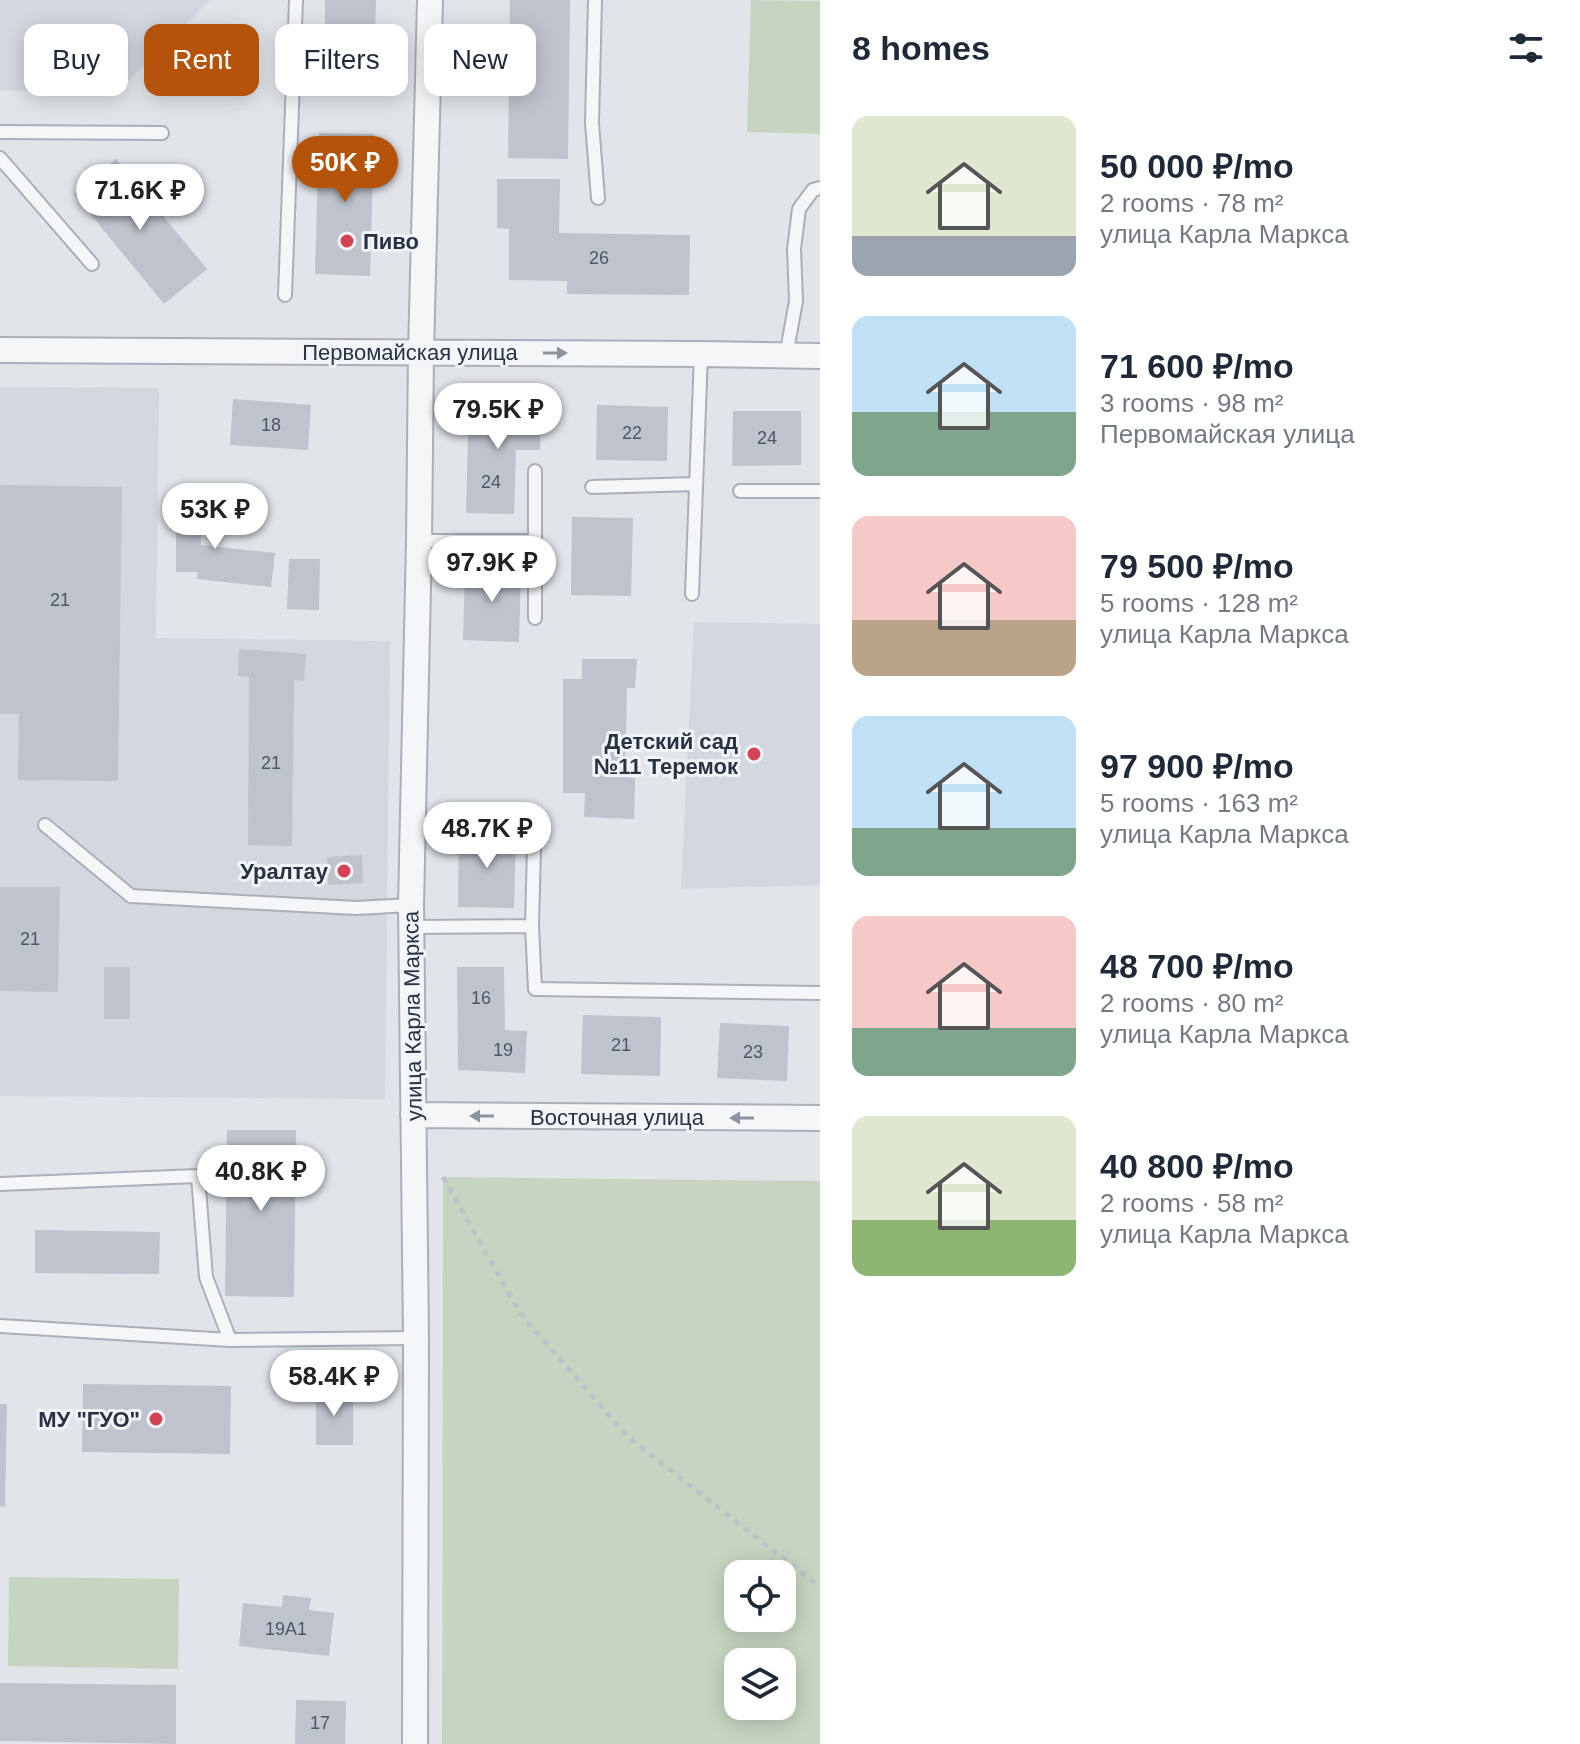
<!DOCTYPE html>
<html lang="en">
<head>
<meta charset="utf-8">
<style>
  :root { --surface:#fff; --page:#f2f2f3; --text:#1f2937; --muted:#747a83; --accent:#b45309 }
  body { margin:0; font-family:Arial,sans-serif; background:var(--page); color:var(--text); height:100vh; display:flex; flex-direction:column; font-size:30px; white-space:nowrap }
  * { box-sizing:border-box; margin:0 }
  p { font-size:26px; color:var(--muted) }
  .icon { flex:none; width:44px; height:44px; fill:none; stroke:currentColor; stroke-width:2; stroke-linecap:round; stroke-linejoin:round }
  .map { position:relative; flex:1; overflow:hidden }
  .drawer { display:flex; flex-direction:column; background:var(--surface); width:760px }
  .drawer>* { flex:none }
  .hud { position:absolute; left:24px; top:24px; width:676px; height:72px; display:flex; gap:16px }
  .tools { position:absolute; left:724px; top:1560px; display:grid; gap:16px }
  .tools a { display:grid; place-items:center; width:72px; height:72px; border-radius:16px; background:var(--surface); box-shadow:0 4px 20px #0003; font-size:40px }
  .price { position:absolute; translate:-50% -68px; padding:0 18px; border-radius:28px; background:#fff; color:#222; font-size:26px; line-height:52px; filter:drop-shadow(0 2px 4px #0008) }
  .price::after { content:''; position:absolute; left:50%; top:48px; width:24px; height:18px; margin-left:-12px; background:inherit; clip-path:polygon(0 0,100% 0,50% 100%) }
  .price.active { background:var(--accent); color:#fff }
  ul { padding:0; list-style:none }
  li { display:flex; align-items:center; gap:24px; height:200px; padding:0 32px }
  li span { display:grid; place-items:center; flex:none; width:224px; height:160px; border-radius:16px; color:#555 }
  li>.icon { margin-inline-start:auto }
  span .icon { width:96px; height:96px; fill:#fffc; stroke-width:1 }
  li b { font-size:34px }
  h2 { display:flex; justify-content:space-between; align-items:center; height:96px; padding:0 32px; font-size:34px }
  .chip { padding:0 28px; border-radius:16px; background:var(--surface); box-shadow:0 4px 20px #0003; font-size:28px; line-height:72px }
  .chip.active { background:var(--accent); color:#fff }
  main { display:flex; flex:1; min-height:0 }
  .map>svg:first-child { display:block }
  .built { fill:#d3d7df }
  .green { fill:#c6d5c2; fill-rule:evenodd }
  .building { fill:#bec3cd }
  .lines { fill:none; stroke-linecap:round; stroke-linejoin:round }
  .lane-casing { stroke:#aaafb8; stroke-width:16 }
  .street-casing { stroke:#aaafb8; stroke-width:28 }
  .path { stroke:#bfc3c9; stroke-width:5; stroke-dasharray:6 6; stroke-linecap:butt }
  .lane { stroke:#f4f6f8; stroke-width:12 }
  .street { stroke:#f4f6f8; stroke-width:24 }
  .oneway { fill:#8e949e }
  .poi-dot { fill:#d34353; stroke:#f1f4f8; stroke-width:3 }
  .labels { text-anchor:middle; stroke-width:6; stroke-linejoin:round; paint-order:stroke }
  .number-label { font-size:18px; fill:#4e5666 }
  .poi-label { font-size:22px; font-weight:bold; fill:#293143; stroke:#f1f4f8; text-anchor:end }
  .street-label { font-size:22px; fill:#293143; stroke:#f1f4f8 }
</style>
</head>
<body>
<main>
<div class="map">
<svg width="820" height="1744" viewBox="0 0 820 1744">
  <rect width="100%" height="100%" fill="#e1e5ea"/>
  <path class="built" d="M0,0h210l-97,96 -113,-6z
    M0,387l159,1 -3,250 234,3 -5,458 -385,-3z
    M694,622l126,2v261l-139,4z"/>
  <path class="green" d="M751,0l69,1v133l-73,-2z
    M443,1177l377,4v563h-378zM782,1574v44h-44v-44zM782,1662v44h-44v-44z
    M9,1577l170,2 -1,90 -170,-3z"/>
  <path class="building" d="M325,0h51l-1,33 -50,-1z
    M510,0h60l-2,159 -60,-1z
    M319,133l55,1 -4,142 -55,-2z
    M116,159l91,110 -43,35 -90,-110z
    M497,179h63l-1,54 131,2 -1,60 -122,-1v-13l-58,-1v-51l-12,-1z
    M233,399l78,6 -3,45 -78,-5z
    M469,400l72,1 -1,49h-24l-2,64 -48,-1z
    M597,405l71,2 -1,54 -71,-1z
    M733,411h68v54l-69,1z
    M0,485l122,2 -4,294 -100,-1 1,-66h-19z
    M176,491h25v54l74,8 -4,34 -74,-8 1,-7h-22z
    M572,517l61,1 -2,78 -60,-1z
    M289,559h31l-1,51 -32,-1z
    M465,567l56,1 -2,74 -56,-2z
    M239,649l67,5 -2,27 -10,-1 -2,166 -44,-1 1,-168 -11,-1z
    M582,659h55l-2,29h-8l-2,89 10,1 -1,41 -50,-2 1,-24h-22v-114h19z
    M459,832l57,2 -2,74 -56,-1z
    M362,855l1,28 -35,2 -1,-28z
    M0,887h60l-2,105 -58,-1z
    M104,967h26v52h-26z
    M457,967h47l1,63 22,1 -2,42 -67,-3z
    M583,1015l78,2 -1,59 -79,-2z
    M720,1023l69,3 -2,55 -70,-3z
    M227,1130h69l-2,167 -69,-1z
    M35,1230l125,2 -1,42 -124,-1z
    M83,1384l148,2 -1,68 -148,-2z
    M316,1390h37v55h-37z
    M0,1404h7l-2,103 -5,-1z
    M283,1595l28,3 -2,12 25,3 -5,43 -90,-10 4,-43 39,4z
    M0,1683l176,2v59l-176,-3z
    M296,1700l50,1 -1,43h-50z"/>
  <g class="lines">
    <g class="lane-casing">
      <path id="lane" d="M595,0l-3,123 6,75
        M294,71l77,2
        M0,132l162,1
        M0,158l92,106
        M285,295l11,-295
        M786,356l10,-55 -2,-52 5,-40 14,-19 7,-2
        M592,487l104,-3
        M740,491h80
        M419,541h115
        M692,594l9,-240
        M535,618v-147
        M45,825l86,71 225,12 55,-3
        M532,926l3,63 285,4
        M412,927l120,-1 2,-80
        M0,1184l198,-8 8,101 24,63
        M0,1326l230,14 186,-2"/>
    </g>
    <g class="street-casing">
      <path id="street" d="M0,350l701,4 119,2
        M413,1115l407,3
        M415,1744l1,-406 -5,-433 8,-364 2,-189 9,-352"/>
    </g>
    <path class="path" d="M443,1177l77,136 109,125 191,149"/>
    <use href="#lane" class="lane"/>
    <use href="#street" class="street"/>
  </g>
  <defs><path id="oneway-solid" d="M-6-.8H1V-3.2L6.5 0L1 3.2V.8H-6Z" transform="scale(2)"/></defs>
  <g class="oneway">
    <use href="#oneway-solid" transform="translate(555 353)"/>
    <use href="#oneway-solid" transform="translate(482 1116) rotate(-180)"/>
    <use href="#oneway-solid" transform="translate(742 1118) rotate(-180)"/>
  </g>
  <g class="poi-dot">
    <circle cx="347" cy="241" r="8"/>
    <circle cx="754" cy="754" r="8"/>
    <circle cx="344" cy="871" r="8"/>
    <circle cx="156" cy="1419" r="8"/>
  </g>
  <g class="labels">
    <g class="number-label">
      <text x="599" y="264">26</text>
      <text x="271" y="431">18</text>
      <text x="632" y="439">22</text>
      <text x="767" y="444">24</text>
      <text x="491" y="488">24</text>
      <text x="60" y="606">21</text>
      <text x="271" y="769">21</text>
      <text x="30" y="945">21</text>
      <text x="481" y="1004">16</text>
      <text x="621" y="1051">21</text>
      <text x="503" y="1056">19</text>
      <text x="753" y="1058">23</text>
      <text x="286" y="1635">19А1</text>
      <text x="320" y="1729">17</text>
    </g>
    <g class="poi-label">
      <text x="363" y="249" text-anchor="start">Пиво</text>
      <text x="738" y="749">Детский сад<tspan x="738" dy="25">№11 Теремок</tspan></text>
      <text x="328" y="879">Уралтау</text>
      <text x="140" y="1427">МУ "ГУО"</text>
    </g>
    <g class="street-label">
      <text x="410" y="360">Первомайская улица</text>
      <text transform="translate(412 1016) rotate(-91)" y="8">улица Карла Маркса</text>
      <text x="617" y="1125">Восточная улица</text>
    </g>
  </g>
</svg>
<div class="tools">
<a><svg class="icon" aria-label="locate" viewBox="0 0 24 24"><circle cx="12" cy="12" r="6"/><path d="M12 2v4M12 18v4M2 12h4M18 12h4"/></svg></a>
<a><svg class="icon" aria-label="layers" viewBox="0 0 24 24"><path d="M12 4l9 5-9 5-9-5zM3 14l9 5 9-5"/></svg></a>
</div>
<b class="price active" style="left:345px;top:204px">50K ₽</b>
<b class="price" style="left:140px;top:232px">71.6K ₽</b>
<b class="price" style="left:498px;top:451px">79.5K ₽</b>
<b class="price" style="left:215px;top:551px">53K ₽</b>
<b class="price" style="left:492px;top:604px">97.9K ₽</b>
<b class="price" style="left:487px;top:870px">48.7K ₽</b>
<b class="price" style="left:261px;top:1213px">40.8K ₽</b>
<b class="price" style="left:334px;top:1418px">58.4K ₽</b>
<div class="hud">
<a class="chip">Buy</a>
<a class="chip active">Rent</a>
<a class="chip">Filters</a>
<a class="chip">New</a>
</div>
</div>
<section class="drawer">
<h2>8 homes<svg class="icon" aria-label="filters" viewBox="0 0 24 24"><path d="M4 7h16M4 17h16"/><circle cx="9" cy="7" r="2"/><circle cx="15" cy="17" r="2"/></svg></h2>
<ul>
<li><span style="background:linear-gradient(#dfe7d0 75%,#9aa5b1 0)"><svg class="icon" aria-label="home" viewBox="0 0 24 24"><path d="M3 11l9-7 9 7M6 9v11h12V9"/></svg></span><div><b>50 000 ₽/mo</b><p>2 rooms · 78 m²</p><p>улица Карла Маркса</p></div></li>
<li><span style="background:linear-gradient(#bfe0f5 60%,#7fa58c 0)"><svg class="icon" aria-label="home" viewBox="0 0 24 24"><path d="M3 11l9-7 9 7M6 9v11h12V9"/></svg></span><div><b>71 600 ₽/mo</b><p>3 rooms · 98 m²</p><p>Первомайская улица</p></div></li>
<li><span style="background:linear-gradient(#f6c9c9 65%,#b9a48a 0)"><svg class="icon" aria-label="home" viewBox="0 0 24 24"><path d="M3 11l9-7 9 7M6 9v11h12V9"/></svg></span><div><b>79 500 ₽/mo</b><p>5 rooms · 128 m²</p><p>улица Карла Маркса</p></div></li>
<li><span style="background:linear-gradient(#bfe0f5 70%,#7fa58c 0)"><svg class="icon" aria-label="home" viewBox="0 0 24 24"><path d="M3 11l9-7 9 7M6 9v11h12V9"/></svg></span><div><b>97 900 ₽/mo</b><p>5 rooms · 163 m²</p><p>улица Карла Маркса</p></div></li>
<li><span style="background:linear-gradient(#f6c9c9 70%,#7fa58c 0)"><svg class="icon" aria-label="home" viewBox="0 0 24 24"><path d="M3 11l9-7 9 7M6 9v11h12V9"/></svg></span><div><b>48 700 ₽/mo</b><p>2 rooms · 80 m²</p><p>улица Карла Маркса</p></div></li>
<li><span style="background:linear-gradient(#dfe7d0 65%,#8fb573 0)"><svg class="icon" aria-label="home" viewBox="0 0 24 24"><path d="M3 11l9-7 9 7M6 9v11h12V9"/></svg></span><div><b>40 800 ₽/mo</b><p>2 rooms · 58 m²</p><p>улица Карла Маркса</p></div></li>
</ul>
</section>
</main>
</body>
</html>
